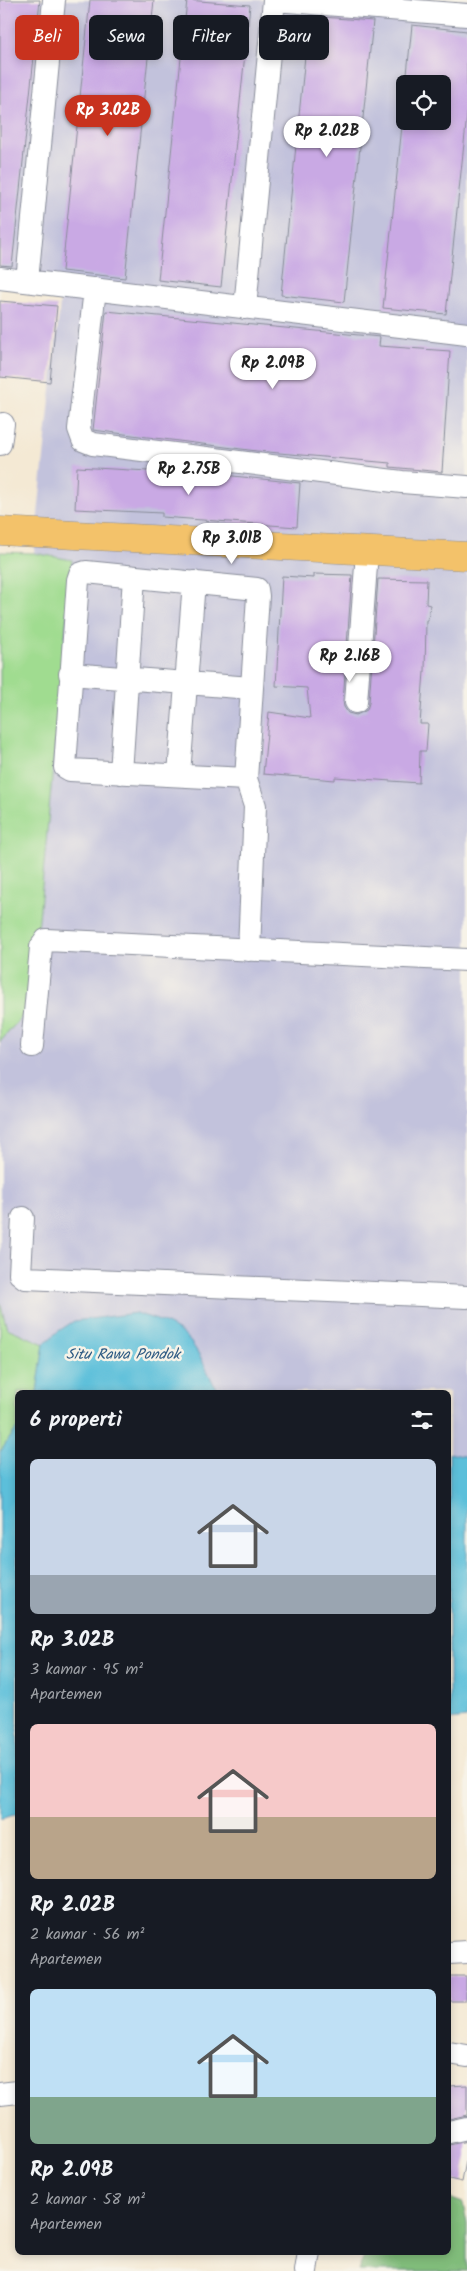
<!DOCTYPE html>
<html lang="id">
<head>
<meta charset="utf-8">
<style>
  :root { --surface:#171b24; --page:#20242c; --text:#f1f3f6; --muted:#9ea1a6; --accent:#c8321e }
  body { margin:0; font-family:Kalam,sans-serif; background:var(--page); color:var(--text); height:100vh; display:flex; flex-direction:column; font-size:19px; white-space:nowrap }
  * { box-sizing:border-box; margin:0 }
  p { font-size:16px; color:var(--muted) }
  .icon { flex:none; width:28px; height:28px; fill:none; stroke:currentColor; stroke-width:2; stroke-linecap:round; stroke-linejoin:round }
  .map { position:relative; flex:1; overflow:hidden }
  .details { position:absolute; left:15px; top:1390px; width:436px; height:865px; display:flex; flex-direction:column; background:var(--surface); border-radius:8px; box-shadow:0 2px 8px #0003 }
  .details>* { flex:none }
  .guide { position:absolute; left:15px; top:15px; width:438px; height:45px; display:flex; gap:10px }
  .tools { position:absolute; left:396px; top:75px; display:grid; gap:10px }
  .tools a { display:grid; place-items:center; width:55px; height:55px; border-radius:8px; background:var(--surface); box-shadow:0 2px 8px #0003; font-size:25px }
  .price { position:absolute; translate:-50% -42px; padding:0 11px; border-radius:18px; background:#fff; color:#222; font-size:16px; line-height:32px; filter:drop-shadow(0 1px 2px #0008) }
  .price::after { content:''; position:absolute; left:50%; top:30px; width:15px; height:11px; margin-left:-8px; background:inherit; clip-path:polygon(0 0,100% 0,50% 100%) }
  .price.active { background:var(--accent); color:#fff }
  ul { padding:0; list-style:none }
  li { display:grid; align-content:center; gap:10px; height:265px; padding:0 15px }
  li span { display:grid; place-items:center; height:155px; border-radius:8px; color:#555 }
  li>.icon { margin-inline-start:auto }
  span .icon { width:90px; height:90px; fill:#fffc; stroke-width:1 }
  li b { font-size:21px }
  h2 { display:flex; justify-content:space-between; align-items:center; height:60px; padding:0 15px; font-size:21px }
  .tag { padding:0 18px; border-radius:8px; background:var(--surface); box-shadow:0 2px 8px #0003; font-size:18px; line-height:45px }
  .tag.active { background:var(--accent); color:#fff }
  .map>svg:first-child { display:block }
  .industrial { fill:#c2c2dc; fill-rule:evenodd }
  .green { fill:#a0dc90; stroke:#5e8677 }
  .forest { fill:#80bc7a; stroke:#4e766c }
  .water { fill:#5cbfda; stroke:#3c779c }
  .building { fill:#c9a9e4 }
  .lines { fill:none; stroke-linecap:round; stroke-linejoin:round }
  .minor-casing { stroke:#888c99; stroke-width:24 }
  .major-casing { stroke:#888c99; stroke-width:29 }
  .minor { stroke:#fff; stroke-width:22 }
  .major { stroke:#f3c26a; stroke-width:28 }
  .labels { text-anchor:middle; stroke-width:5; stroke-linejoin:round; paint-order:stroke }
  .water-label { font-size:15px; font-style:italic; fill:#2e5a83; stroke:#f7f3e8 }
</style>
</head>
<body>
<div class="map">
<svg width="467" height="2271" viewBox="0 0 467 2271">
  <rect width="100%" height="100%" fill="#f7f3e8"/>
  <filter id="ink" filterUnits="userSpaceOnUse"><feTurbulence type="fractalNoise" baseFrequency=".02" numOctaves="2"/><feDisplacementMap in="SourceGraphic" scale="10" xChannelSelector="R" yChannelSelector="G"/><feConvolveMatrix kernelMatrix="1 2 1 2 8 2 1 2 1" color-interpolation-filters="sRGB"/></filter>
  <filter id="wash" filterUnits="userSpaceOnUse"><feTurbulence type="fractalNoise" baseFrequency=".0096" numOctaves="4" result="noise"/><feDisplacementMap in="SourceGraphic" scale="20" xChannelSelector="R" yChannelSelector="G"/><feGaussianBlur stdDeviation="1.12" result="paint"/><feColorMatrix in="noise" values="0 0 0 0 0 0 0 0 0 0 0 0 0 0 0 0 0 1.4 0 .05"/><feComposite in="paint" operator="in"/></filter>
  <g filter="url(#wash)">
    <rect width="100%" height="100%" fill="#f4e9d4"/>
    <path class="industrial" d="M0,0h467v1457l-18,-4v-61h-231l-55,-70 -27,-9 -62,8 -17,11 -13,12 -37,-16 -7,-25v-261l31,-36 40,-446 -37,-7 27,-260 -61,-8zM405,84h37v37h-37z"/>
    <path class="green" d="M0,552l34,1 38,7 -41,446 -31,36z
      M0,1303l7,25 37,16 -7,48h-19l-1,36 -17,24z"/>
    <path class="forest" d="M449,2198l14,5 4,20v48h-109l7,-18 84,-1z"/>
    <path class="water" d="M136,1313c17,6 35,10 49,23 15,14 23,39 33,56h-181l7,-48 13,-12 17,-11z
      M17,1428l1,386 -18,5v-367z
      M449,1453l18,4v261l-18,2z"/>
    <g id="blocks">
      <path class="building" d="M0,0h40l-28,266 -12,-1z
        M90,0h64l-29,278 -63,-7z
        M187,0l63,5 -29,282 -63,-7z
        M309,16l64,5 -29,281 -63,-7z
        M412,25l55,6v84l-21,199 -63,-6 22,-211v24h37v-37h-36z
        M0,301l57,5 -7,76 -50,-5z
        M106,311l274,26 -1,9 71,5 -8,121 -52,-5v-4l-133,-12 -164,-21z
        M77,467l89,5v-3l134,14 -3,44 -135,-10v-4l-87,-4z
        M314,574l38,1 -9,126 1,6 4,6 8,2 11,-5 2,-7 9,-124 49,1 -1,24 4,1 -2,15h-2l-1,52h-1l-4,52h8l-2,27h-6l-1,32 -84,-6v3l-72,-6 6,-62 41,6 -3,-30 -31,-2 6,-110 32,2z
        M449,1976h17v25h-17z
        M467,2085v30l-18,4v-33z
        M467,2141v15l-5,26 -13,-3v-34z"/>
    </g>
  </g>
  <g filter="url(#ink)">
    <use href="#blocks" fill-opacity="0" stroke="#888c99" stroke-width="1"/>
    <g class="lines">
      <g class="minor-casing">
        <path id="minor" d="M274,0l193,15
          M0,278l467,56
          M27,281l27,-281
          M95,289l-16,140 4,11 10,4 309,38 65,5
          M245,308l29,-308
          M0,444l3,-20
          M70,674l181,14
          M356,702l11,-150
          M121,773l13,-196
          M179,774l15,-192
          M246,779l-176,-9 -5,-3 13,-187 2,-6 6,-2 171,17 1,7 -12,183 9,27 -6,144
          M32,1046l9,-99 5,-7 421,20
          M23,1218l-3,56 5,4 442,19
          M449,1953l18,-1
          M449,2053l18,3
          M0,2094l18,-2
          M449,2132l18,-4
          M306,2271l3,-19"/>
      </g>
      <g class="major-casing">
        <path id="major" d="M0,531l467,25"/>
      </g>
      <use href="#minor" class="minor"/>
      <use href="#major" class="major"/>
    </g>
  </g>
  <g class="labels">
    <g class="water-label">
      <text x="123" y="1359">Situ Rawa Pondok</text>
    </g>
  </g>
</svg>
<div class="tools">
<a><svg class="icon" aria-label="locate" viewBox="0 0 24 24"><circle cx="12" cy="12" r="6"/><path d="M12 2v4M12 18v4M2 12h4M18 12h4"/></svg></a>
</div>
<b class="price active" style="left:108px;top:137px">Rp 3.02B</b>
<b class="price" style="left:327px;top:158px">Rp 2.02B</b>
<b class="price" style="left:273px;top:390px">Rp 2.09B</b>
<b class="price" style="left:189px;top:496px">Rp 2.75B</b>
<b class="price" style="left:232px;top:565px">Rp 3.01B</b>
<b class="price" style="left:350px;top:683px">Rp 2.16B</b>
<div class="guide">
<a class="tag active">Beli</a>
<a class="tag">Sewa</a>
<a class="tag">Filter</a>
<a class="tag">Baru</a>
</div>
<section class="details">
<h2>6 properti<svg class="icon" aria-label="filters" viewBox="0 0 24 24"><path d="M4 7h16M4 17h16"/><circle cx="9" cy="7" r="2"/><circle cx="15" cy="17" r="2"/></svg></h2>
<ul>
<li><span style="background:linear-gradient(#c9d6e8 75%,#9aa5b1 0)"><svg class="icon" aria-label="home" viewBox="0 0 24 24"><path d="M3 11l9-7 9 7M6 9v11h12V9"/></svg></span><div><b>Rp 3.02B</b><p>3 kamar · 95 m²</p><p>Apartemen</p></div></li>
<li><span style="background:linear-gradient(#f6c9c9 60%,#b9a48a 0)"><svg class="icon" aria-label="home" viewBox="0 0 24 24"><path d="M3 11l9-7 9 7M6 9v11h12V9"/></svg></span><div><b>Rp 2.02B</b><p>2 kamar · 56 m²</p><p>Apartemen</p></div></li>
<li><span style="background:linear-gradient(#bfe0f5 70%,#7fa58c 0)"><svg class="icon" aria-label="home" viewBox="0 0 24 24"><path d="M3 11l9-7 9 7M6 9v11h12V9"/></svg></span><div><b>Rp 2.09B</b><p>2 kamar · 58 m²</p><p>Apartemen</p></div></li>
</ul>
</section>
</div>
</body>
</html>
